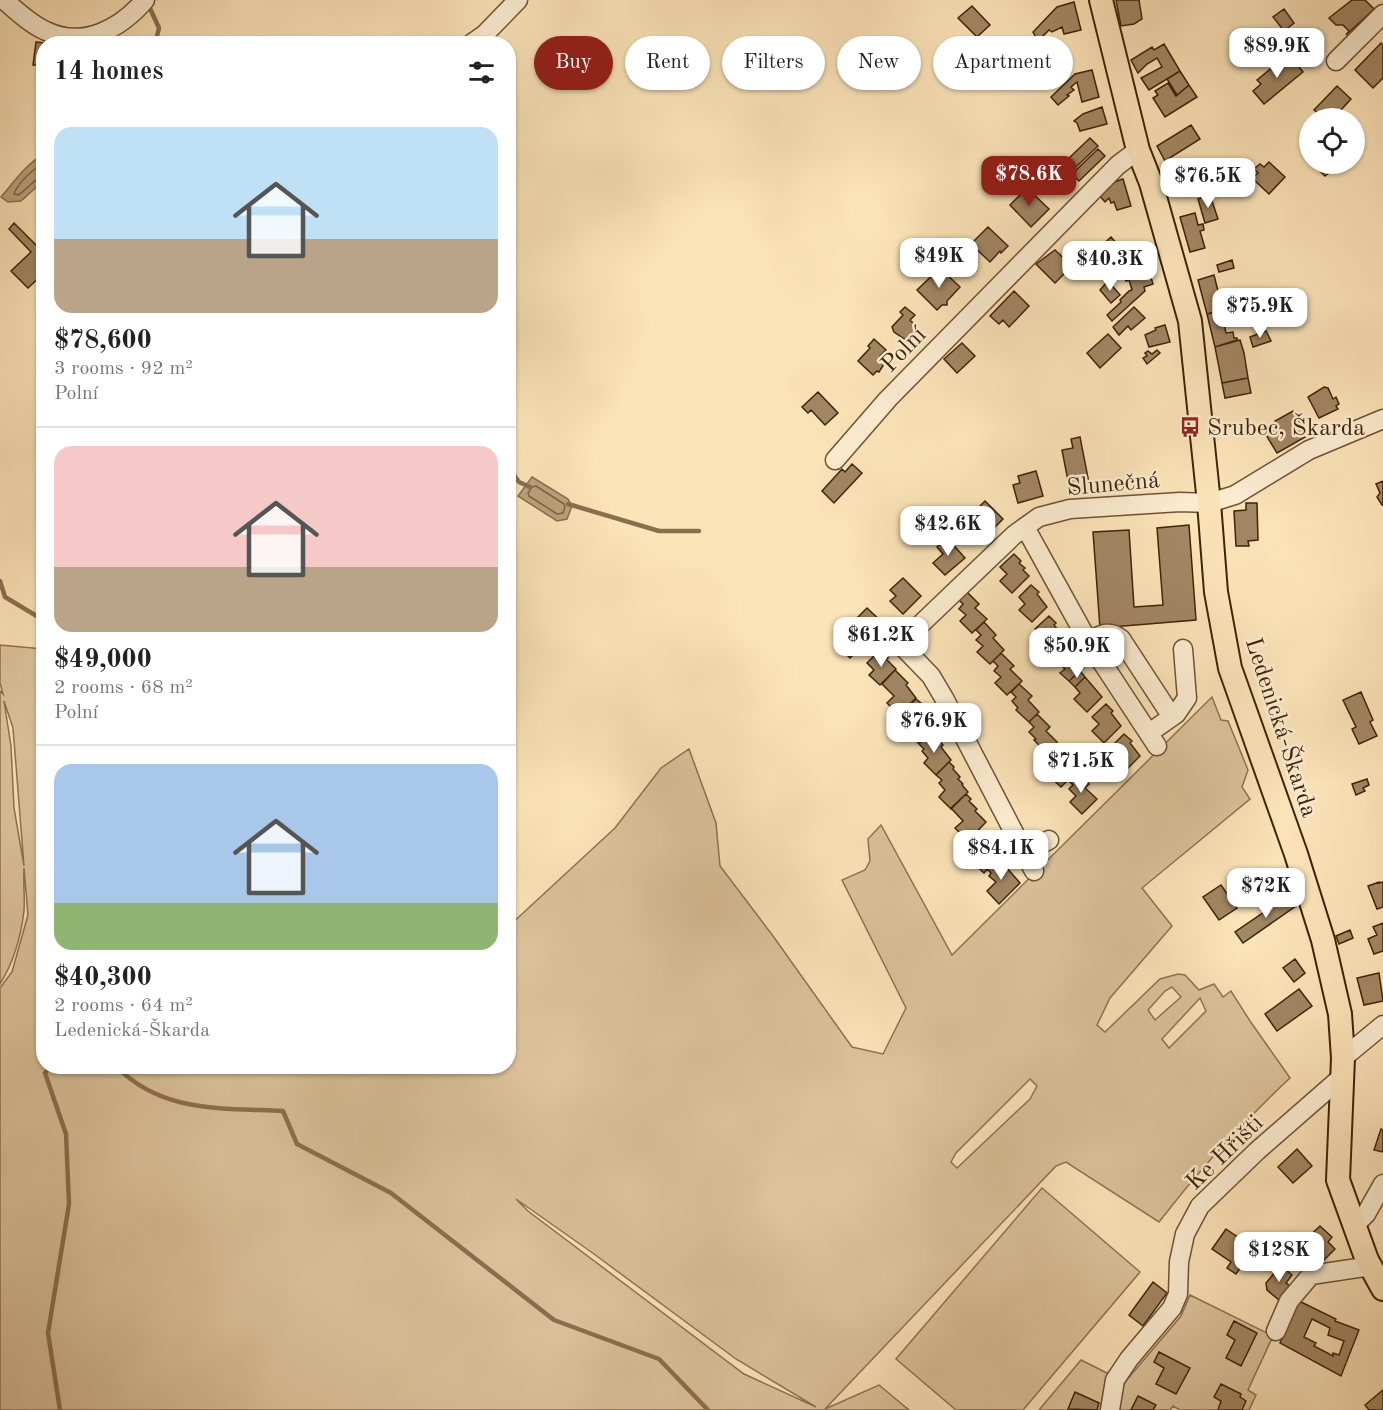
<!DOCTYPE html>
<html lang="en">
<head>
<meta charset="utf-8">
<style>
  :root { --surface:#fff; --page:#f2f2f2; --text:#222; --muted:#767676; --line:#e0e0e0; --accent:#8f2418 }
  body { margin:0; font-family:"Old Standard TT",serif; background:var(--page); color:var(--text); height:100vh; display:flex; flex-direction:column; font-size:22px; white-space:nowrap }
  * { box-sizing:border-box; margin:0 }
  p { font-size:20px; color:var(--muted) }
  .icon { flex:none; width:33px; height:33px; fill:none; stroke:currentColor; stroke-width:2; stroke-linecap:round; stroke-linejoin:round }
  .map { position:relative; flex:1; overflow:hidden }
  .side { position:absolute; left:36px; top:36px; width:480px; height:1038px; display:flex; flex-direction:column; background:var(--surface); border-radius:24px; box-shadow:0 2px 4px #0004 }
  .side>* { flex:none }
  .hud { position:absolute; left:534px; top:36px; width:570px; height:54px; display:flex; gap:12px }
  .fabs { position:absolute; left:1299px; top:108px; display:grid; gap:12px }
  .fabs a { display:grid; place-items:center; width:66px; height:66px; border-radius:50%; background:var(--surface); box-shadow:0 2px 4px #0004; font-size:30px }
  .price { position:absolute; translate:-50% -51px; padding:0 14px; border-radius:12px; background:#fff; color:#222; font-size:20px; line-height:39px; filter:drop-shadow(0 2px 3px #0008) }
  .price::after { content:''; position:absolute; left:50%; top:36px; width:18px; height:14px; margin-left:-9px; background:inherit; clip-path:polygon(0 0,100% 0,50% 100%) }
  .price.on { background:var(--accent); color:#fff }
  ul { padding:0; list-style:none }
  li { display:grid; align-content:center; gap:12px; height:318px; padding:0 18px }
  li+li { border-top:2px solid var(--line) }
  li span { display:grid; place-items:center; height:186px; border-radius:18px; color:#555 }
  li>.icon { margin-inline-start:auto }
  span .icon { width:108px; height:108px; fill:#fffc; stroke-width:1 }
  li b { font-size:26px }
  h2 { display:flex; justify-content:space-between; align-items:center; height:72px; padding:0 18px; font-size:26px }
  .pill { padding:0 21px; border-radius:27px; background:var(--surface); box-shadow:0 2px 4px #0004; font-size:21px; line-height:54px }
  .pill.on { background:var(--accent); color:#fff }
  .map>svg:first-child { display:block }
  .green { fill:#dcc39b; stroke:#8e7252; stroke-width:1.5; fill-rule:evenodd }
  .water { fill:#bca27d; stroke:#8a6f4e; stroke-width:1.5 }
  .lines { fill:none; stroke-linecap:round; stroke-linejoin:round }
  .shore { stroke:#7e6242; stroke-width:1.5 }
  .stream { stroke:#8a6f4e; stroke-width:4.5 }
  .building { fill:#a28764; stroke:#402208; stroke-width:1.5; fill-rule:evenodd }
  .minor-casing { stroke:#6f5234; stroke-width:21 }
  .major-casing { stroke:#402208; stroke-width:26 }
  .minor { stroke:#fdedd2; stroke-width:18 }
  .major { stroke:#fce4b9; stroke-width:22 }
  .labels { text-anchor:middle; stroke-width:5; stroke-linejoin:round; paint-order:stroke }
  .street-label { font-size:24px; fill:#402208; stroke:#fdedd2 }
  .poi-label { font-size:24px; fill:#402208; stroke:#fdedd2; text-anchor:start }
</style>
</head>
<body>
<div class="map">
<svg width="1383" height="1410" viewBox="0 0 1383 1410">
  <rect width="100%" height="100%" fill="#fce4b9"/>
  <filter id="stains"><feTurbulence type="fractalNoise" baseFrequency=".00333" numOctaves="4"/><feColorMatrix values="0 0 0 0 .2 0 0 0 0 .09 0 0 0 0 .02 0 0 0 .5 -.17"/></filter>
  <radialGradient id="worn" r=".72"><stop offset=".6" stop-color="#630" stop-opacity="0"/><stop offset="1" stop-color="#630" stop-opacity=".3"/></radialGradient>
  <path class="green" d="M0,645l43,4 1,417h464l1,-140 106,-98 46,-60 28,-19 27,74 4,43 53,70 79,111 31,7 23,-46 -64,-128 23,-10 5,-9 -2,-22 13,-14 71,130 260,-258 9,23 7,1 20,49 -6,17 8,12 -108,89 30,38 -62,72 -13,27 8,7 55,-53 18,-5 7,1 14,15 15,-6 9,13 8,-6 19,30 40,57c-47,44 -92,93 -131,144l-93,-60 -10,4 -231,243 54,-24 30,25h-909v-422l12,-16 16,-57 -4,-47c-1,14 1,29 0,43 -3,25 -11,52 -24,73v-293l3,3 -3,-11zM4,701l9,27 11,138 -10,-58 -3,-62zM1172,987l9,10 -26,23 -7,-10 17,-19zM1200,998l6,13 -37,37 -7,-9zM1030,1079l7,7 -7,13 -73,69 -6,-6 5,-9zM516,1199l78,55 142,105 80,48 -72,-33 -216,-163z
    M1042,1188l98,84 -117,138h-67l-60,-51z
    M1190,1295l83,41 -25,54 8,5 -7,15h-69l-7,-4 -3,4h-52l4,-23 3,-5 56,-66z
    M1081,1360l28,14 -3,3 -6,33h-61z"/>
  <path class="water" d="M43,155v26l-22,20 -13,1 -7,-5c12,-14 26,-34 42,-42z
    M532,477l36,22 4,7 -5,13 -10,2 -39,-25z"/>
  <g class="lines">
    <path class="shore" d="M44,162c-11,8 -26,20 -30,32l5,1 19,-17 6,-1
      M536,486l28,18 1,3 -2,6 -6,1 -28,-18 -1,-3 4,-6z"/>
    <path class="stream" d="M148,4l11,24 -4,16
      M508,467l11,15 11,5
      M568,504l91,27h40
      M0,581l5,16 35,21 4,26
      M50,1066l-5,7 21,61 3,70 -21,129 12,77
      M116,1066c45,47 106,42 167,45l14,33 94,49 163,127 105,39 49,51"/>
  </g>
  <path class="building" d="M1116,0h23l3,19 -8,5 -13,2z
    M1352,0h13l9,9 -28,26 3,-4 -6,-6h-7l-7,-7z
    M1074,2l7,28 -17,4 -2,-7 -10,5 -3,-2 -11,11 -5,-9 24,-25z
    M972,6l18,19 -13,12 -19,-19z
    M1284,9l10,14 -10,8 -11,-14z
    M1026,39l18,20 -13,12 -18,-20z
    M36,42l19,2h-11v21h-11z
    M1381,43l2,2v33l-10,10 -18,-18z
    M1164,44l16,27 -31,19 -8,-12 21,-11 -5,-9 -10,6 -9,9 -7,-13 21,-13 2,3z
    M1289,54l14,18 -39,32 -11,-13 8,-7 -4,-4z
    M1092,70l7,27 -17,5 -5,-20 -6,5 3,3 -7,5 2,1 -11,9 -7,-8 24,-23z
    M1180,71l9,14 -12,10 -10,-16z
    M1168,83l8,13 13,-11 8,12 -32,20 -12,-19 5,-3 -3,-4z
    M1337,86l14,13 -10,11 5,5 -4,3h-19l-9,-8z
    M1102,107l5,17 -27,7 -3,-8 -3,-2 9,-7z
    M1191,125l9,14 -35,22 -8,-15z
    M1090,138l8,8 -22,21 -8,-8z
    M1098,149l7,7 -26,25 -7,-7z
    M1269,162l16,15 -16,17 -17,-16 6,-5 -4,-4 6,-5 4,3z
    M1313,164h27l-15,12z
    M1190,176l4,8 -13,6 -4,-8z
    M1123,179l8,27 -14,4 -3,-8 -3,1 -2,-5 -4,4 -6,-7 12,-12z
    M1027,188l22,21 -18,18 -21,-22z
    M1210,195l8,24 -13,4 -7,-24z
    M1195,213l3,12 5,-1 1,6 -4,1 5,17 -15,4 -10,-35z
    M14,223l30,30v20l-16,15 -17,-17 20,-19 -22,-23z
    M988,227l20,19 -7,7 -1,-2 -10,11 -19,-18z
    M1111,237l17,19 -24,21 -12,-13 12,-11 -5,-5z
    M1055,250l17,16 -17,17 -19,-19z
    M1232,260l2,8 -15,4 -2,-7z
    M940,268l20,19 -13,14v4h-5l-5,5 -20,-20z
    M1148,268l5,16 -9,3 1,4 -33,30 -5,-6 14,-13 -1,-2 9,-9 3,-1 -3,-10 -3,1 -2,-5z
    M1214,275l7,28 9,-2 3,6 -26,7 -9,-34z
    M1108,281l12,14 -9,8 -11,-13z
    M1014,291l15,15 -20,21 -6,-7 -4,4 -9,-8z
    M905,307l10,8 -5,5 8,8 -7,11 -1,-2 -4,3 -12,-8 -2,-5 11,-12 -3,-3z
    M1134,307l11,11 -14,12 -3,-4 -9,9 -6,-8z
    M1233,308l1,7 -9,3 2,5 -3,1 2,9 7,-1 1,6h3v2l-22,7 -8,-33z
    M1165,325l5,17 -21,5 -4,-12 11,-5 -1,-2z
    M1266,331l5,10 -18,6 -3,-10z
    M1108,334l13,14 -21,20 -13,-15z
    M874,339l12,11 -6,6 6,5 -7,11 -2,-1 -4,4 -15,-14 12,-13 -2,-2z
    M1240,340l4,13 4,25 -26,5 -7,-36z
    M962,343l13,13 -18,17 -13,-14z
    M1157,350l3,3 -13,11 -4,-6 4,-2 -2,-3 3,-2 4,3z
    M1248,378l3,15 -26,5 -3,-15z
    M1324,387l4,1 5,11 3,-2 3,7 -3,2 2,3 -19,9 -11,-21z
    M818,392l20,21 -13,12 -14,-15 -3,3 -6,-6z
    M1293,411l14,25 -30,17 -11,-18 13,-7 -4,-7z
    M1080,437l10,51 -20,3 -8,-41 11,-2 -2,-9z
    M852,464l10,9 -28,30 -12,-12 20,-22 3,3z
    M1036,471l7,25 -25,7 -5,-18 7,-2 -2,-7z
    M1383,481v24h-1l-5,-8 3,-4 -4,-9z
    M985,501l18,18 -20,20 -12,-12 8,-8 -6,-6z
    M1246,503h11l1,37 -10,1 1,5h-13l-2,-35 12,-1z
    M1189,525l7,95 -96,8 -7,-96 36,-2 5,77 29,-2 -6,-77z
    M947,538l18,20 -20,17 -12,-12 10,-9 -6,-7z
    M1014,554l7,7 -2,2 6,5 -2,2 6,6 -17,17 -12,-12 7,-7 -7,-7z
    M903,578l18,18 -18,18 -13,-13 6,-5 -6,-6z
    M1031,585l8,7 -2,2 10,13 -15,15 -13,-12 6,-6 -6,-7z
    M966,591l13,13 -4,4 12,11 -15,14 -12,-12 6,-6 -7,-6 4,-5 -5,-5z
    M867,608l17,16 -34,34 -14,-14 7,-7 -8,-7 12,-12 5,5z
    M1049,616l7,7 -2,2 10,13 -17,17 -12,-12 7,-8 -7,-6z
    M984,622l12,13 -3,3 11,12 -14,14 -13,-12 6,-6 -7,-6 5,-5 -5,-5z
    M1063,639l6,6 -14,14 -6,-6z
    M1069,645l5,6 -1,2 4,5 -1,1 8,8 -15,14 -9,-8 5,-4 -10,-10z
    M880,650l8,8 -2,1 10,10 -16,16 -11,-10 5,-5 -7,-7z
    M1001,653l13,13 -4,3 12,12 -15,14 -12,-12 6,-6 -7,-6 4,-5 -5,-5z
    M895,670l13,13 -2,2 10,13 -17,17 -12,-12 7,-7 -12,-12z
    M1080,671l5,6 -10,10 -6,-6z
    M1085,677l17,20 -15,15 -13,-13 6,-6 -5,-6z
    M1019,684l13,12 -4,4 11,12 -10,10 -13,-12 2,-2 -6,-7 4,-4 -5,-5z
    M1361,692l12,28 -3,2 7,14 -18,8 -7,-15 4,-2 -13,-27z
    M916,699l6,5 -2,3 7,6 -2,2 5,6 -1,1 6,6 -16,16 -12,-13 6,-6 -7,-6 5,-5 -5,-5z
    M1106,704l7,7 -2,2 10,13 -17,17 -12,-12 7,-7 -7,-7z
    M1037,714l13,13 -4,4 11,11 -11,11 -12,-13 2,-1 -7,-7 5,-5 -5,-5z
    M930,732l13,13 -2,2 10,13 -15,15 -12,-12 4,-5 -6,-7 2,-2 -5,-5z
    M1124,734l8,7 -2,2 10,13 -17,17 -13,-12 8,-8 -7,-6z
    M1054,745l13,12 -3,4 11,12 -14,14 -13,-12 5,-5 -6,-7 5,-5 -6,-5z
    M949,762l5,5 -1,2 7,8 -2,2 5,5 -1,1 6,7 -17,17 -12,-12 6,-7 -6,-7 3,-3 -6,-5z
    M1076,772l13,12 -4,4 12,11 -15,15 -12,-12 6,-6 -7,-7 4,-4 -5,-5z
    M1367,779l2,6 -6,3 2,3 -9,4 -4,-11z
    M966,794l5,5 -2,2 8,8 -2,2 11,11 -18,19 -13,-13 8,-7 -12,-13z
    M986,833l7,7 -1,2 9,13 -17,18 -13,-12 8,-9 -11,-11 5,-5 5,5z
    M998,858l22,25 -21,21 -12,-13 9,-9 -7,-6 2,-3 -4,-4z
    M1379,882v1l4,-1v25l-6,2 -9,-23z
    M1221,885l16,23 -18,12 -16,-23z
    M1289,895l7,11 -53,37 -8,-11z
    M1383,923v28l-9,3 -6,-15 9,-4 -4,-8z
    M1350,930l3,8 -14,6 -3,-8z
    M1295,959l10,14 -11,9 -11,-14z
    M1379,973l4,28 -19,4 -7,-27z
    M1299,989l13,17 -35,25 -12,-17z
    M1381,1129l2,1v22l-9,-2z
    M1297,1149l15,17 -19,17 -15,-16z
    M1320,1226l12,11 -4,5 7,7 -12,12 -21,-18z
    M1226,1229l28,19 -18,26 -9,-6 4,-6 -19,-13z
    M1281,1265l11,10 -6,8 4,3 -5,5 2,2 -7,8 -13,-11 -1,-7z
    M1153,1282l14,11 -24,33 -14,-11z
    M1299,1301l37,18 -1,2 24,9 -18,46 -61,-33zM1312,1319l18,9 -2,7 16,6 -5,14 -6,-2v3l-19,-10 2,-3 -12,-6z
    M1234,1321l23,12 -16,33 -15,-8 9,-18 -8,-5z
    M1159,1352l31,16 -14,26 -20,-10 8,-16 -10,-6z
    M1221,1384l20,10 -1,3 6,4 -4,9h-24l3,-9 -7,-4z
    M1383,1390v20h-14l-4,-5z
    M1075,1392l24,11 -2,7 -29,-1z
    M1138,1396l18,9 -3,5h-22z"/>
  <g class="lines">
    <g class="minor-casing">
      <path id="minor" d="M4,0c13,11 26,24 42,31 37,18 74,-2 99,-31
        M471,44l13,-9 34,-35
        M1336,61l47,-47
        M835,460l53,-61 230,-234 20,-15
        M1025,527l63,114 69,105
        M886,631l14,13
        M1088,641c13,-6 21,-12 33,-2l51,78
        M1149,733l27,-19 11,-16 -4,-49
        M1024,853l25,-13
        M1034,871l-90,-173 -13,-22 -31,-32 114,-109 25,-18 31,-8 110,-7 29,1 26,-8 74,-45 74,-31
        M1343,1058l40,-33
        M1354,1226l12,-12 17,-30
        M1276,1331l13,-30 22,-26 60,-9
        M1110,1410l5,-30 14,-21 43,-51 6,-14 1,-32 6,-28 15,-28 57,-55 87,-76"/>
    </g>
    <g class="major-casing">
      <path id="major" d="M1101,0l37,150 13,33 39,138 19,182 7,89 14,76 66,186 27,86 17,74 3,44 -5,122 29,80 16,29"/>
    </g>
    <use href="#minor" class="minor"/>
    <use href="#major" class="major"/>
  </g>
  <defs>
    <g id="bus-bare" transform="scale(1.62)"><path d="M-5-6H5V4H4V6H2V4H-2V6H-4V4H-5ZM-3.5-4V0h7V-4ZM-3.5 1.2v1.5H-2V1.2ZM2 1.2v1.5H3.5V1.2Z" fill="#8f2418" stroke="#fdedd2" stroke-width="2.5" paint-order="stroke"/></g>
  </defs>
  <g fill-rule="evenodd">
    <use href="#bus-bare" x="1190" y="427"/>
  </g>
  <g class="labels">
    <g class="street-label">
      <text transform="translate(903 349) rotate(-46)" y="8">Polní</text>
      <text transform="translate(1113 483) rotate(-5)" y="8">Slunečná</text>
      <text transform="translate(1282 727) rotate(72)" y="8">Ledenická-Škarda</text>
      <text transform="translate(1224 1152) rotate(-44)" y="8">Ke Hřišti</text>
    </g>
    <g class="poi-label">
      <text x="1207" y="435">Srubec, Škarda</text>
    </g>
  </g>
  <rect width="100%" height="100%" filter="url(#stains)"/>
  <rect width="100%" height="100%" fill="url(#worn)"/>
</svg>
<div class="fabs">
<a><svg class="icon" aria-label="locate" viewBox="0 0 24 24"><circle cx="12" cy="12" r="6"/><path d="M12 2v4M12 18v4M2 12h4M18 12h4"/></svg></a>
</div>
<b class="price" style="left:1277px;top:79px">$89.9K</b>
<b class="price on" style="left:1029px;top:207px">$78.6K</b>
<b class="price" style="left:1208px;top:209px">$76.5K</b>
<b class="price" style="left:939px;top:289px">$49K</b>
<b class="price" style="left:1110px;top:292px">$40.3K</b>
<b class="price" style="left:1260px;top:339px">$75.9K</b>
<b class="price" style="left:948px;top:557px">$42.6K</b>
<b class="price" style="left:881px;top:668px">$61.2K</b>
<b class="price" style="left:1077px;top:679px">$50.9K</b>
<b class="price" style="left:934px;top:754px">$76.9K</b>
<b class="price" style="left:1081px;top:794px">$71.5K</b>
<b class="price" style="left:1001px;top:881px">$84.1K</b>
<b class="price" style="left:1266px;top:919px">$72K</b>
<b class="price" style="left:1279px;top:1283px">$128K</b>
<div class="hud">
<a class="pill on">Buy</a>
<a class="pill">Rent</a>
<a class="pill">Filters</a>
<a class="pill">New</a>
<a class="pill">Apartment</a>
</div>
<section class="side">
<h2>14 homes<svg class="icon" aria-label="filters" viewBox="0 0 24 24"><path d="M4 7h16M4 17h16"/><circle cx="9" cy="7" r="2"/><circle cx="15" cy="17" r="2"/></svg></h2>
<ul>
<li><span style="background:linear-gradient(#bfe0f5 60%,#b9a48a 0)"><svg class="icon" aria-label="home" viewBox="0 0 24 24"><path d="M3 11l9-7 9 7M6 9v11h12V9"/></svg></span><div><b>$78,600</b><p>3 rooms · 92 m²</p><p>Polní</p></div></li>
<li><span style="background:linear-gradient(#f6c9c9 65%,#b9a48a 0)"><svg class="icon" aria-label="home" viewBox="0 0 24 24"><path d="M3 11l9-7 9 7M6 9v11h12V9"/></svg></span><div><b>$49,000</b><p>2 rooms · 68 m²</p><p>Polní</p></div></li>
<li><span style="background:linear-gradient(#a9c7e8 75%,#8fb573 0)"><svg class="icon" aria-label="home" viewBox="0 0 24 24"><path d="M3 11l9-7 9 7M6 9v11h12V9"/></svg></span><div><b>$40,300</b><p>2 rooms · 64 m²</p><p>Ledenická-Škarda</p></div></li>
</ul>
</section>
</div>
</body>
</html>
